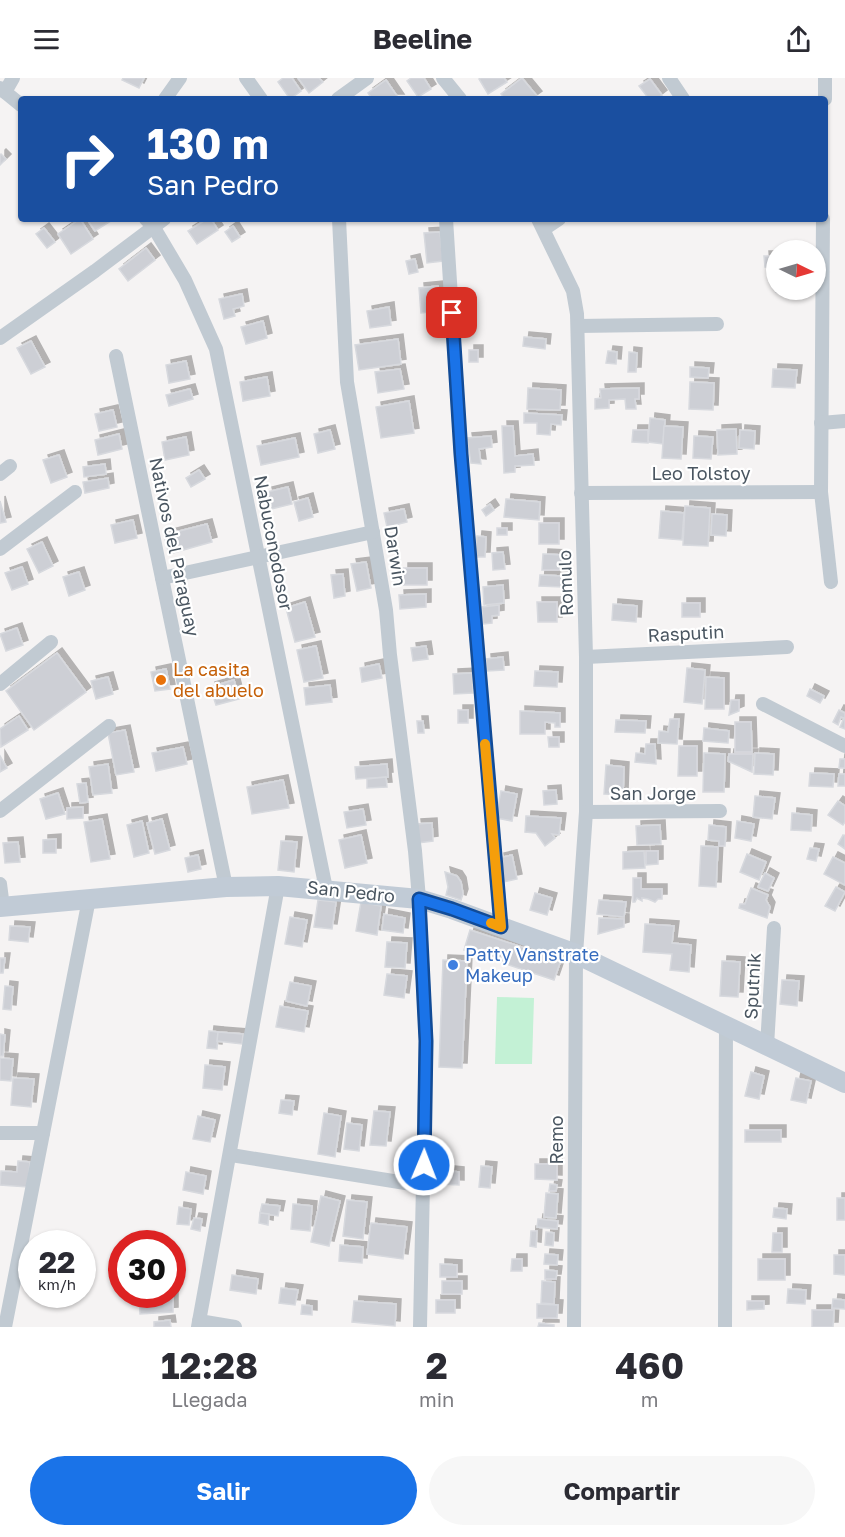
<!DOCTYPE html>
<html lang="es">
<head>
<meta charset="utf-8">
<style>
  body { margin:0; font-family:"Golos Text",sans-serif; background:#f7f7f7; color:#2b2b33; height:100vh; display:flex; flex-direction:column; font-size:22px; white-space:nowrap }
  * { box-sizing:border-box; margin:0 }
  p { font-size:20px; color:#7c7c81 }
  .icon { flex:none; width:33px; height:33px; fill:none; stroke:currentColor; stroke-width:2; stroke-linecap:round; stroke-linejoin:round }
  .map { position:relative; height:1249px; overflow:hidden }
  .details { display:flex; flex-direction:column; background:#fff; flex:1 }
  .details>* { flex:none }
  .guide { position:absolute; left:18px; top:18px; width:810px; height:126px; border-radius:6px; box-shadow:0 2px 4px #0004; background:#1a4fa0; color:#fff; overflow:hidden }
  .needle { width:39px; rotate:95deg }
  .fabs { position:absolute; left:766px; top:162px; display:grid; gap:12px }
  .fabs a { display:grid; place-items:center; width:60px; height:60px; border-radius:50%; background:#fff; box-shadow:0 2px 4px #0004; font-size:30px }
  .speed { position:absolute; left:18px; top:1152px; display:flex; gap:12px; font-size:30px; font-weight:700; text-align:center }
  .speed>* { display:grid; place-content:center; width:78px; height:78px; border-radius:50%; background:#fff; box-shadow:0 2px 4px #0004; line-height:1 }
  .speed small { font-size:15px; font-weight:400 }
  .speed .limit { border:9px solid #d22; background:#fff; color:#111 }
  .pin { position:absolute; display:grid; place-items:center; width:51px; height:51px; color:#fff; margin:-26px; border-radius:12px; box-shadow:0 3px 9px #0006 }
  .me { position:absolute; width:66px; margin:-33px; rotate:1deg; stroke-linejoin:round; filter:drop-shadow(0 0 4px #0008) }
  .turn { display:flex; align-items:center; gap:21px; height:126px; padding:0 30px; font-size:27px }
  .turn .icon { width:78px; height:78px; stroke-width:2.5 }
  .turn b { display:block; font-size:42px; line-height:51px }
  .eta { display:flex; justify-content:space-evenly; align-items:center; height:102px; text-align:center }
  .eta b { font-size:36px; font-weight:700; line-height:42px }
  .cta { display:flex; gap:12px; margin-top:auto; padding:12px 30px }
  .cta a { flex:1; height:69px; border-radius:36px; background:#1a73e8; color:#fff; font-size:24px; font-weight:700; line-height:69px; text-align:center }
  .cta a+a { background:#f7f7f7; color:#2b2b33 }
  header { display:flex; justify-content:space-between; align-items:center; height:78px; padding:0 30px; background:#fff; font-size:27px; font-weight:700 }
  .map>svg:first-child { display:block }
</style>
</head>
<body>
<header><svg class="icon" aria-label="menu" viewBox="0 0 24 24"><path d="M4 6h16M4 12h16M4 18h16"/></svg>Beeline<svg class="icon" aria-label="share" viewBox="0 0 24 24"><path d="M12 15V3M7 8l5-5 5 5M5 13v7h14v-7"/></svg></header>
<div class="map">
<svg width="845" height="1249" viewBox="0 0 845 1249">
  <defs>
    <filter id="shadow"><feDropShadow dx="5" dy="-5" stdDeviation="0" flood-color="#0004"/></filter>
  </defs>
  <rect width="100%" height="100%" fill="#f5f3f3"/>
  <path fill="#c3f1d5" d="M497 919 534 920 532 986H495Z"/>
  <g fill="#cdcfd5" stroke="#d7d9de" stroke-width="1.5" filter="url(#shadow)">
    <path d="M123 0H144L139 10 122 2Z"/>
    <path d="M283 0H292L301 13 290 21 278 4Z"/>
    <path d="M298 0H319L323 4 309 15Z"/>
    <path d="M411 0H424L431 11 418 19 407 3Z"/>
    <path d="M481 0H504L507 4 488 16 479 1Z"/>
    <path d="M522 0 537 18 533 21H505L501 16Z"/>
    <path d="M650 1 662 17 657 21H649L639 8Z"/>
    <path d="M386 2 399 21H372L368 15Z"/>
    <path d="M1 76 6 81 0 87V77Z"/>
    <path d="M80 141 93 161 71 176 58 156Z"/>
    <path d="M87 141H114L95 153Z"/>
    <path d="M207 141H211L218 152 197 166 188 153Z"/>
    <path d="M233 148 240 159 232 164 225 154Z"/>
    <path d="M44 150 55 164 47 170 36 156Z"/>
    <path d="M440 154 443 183 427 185 424 155Z"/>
    <path d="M146 170 155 182 128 203 119 191Z"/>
    <path d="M764 178H777V189H765Z"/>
    <path d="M415 181 418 194 409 196 406 183Z"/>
    <path d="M776 195 777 212H808V215L776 214Z"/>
    <path d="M438 208 440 233 421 235 419 210Z"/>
    <path d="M242 216 244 228 233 231 235 238 224 241 219 221Z"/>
    <path d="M389 229 391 247 370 250 367 233Z"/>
    <path d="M263 243 267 260 246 266 241 249Z"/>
    <path d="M524 259 546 261 545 271 523 268Z"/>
    <path d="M398 261 401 286 359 292 355 267Z"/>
    <path d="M31 263 45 289 31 296 17 270Z"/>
    <rect x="469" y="272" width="9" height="12"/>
    <path d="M608 273 617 274 616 286 606 285Z"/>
    <path d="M629 274 637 275 636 294H628Z"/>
    <path d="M186 283 190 301 169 305 166 287Z"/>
    <path d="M690 289 709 290 708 300 690 299Z"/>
    <path d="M400 291 404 311 378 315 375 294Z"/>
    <path d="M773 291 797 292 795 310 772 309Z"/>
    <path d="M267 299 270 318 243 323 240 304Z"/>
    <path d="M690 304 714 305 713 332 689 331Z"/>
    <path d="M528 310 561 312 560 332 527 331Z"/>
    <path d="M639 310V321H635L636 331H626L625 321 609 322V330L595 331V321L601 320 600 311Z"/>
    <path d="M190 311 193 321 169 328 166 317Z"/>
    <path d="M409 323 414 355 381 360 376 329Z"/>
    <path d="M113 332 117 349 99 353 95 336Z"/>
    <path d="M524 335 562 337 561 347 551 346 550 357 537 356V345H524Z"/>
    <path d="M650 340 665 342 663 366 648 364Z"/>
    <path d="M502 348H513L515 378 533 376 534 387 515 388V394L504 395Z"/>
    <path d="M664 348 683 349 681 381 662 380Z"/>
    <path d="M736 351 737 376 718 377 717 352Z"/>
    <path d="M330 352 335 371 318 375 314 356Z"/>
    <path d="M633 352H648V365L632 364Z"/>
    <path d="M740 352 755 353 754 371 739 370Z"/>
    <path d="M119 356 122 371 98 377 95 362Z"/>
    <path d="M491 358 492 369 479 371 481 386 471 385 467 360Z"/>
    <path d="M694 358 713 359 711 381 693 380Z"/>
    <path d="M186 359 189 377 165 382 162 364Z"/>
    <path d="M295 360 299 379 261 387 257 368Z"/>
    <path d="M59 377 67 399 51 405 43 382Z"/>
    <path d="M105 386 106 396 84 399 83 389Z"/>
    <path d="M199 392 205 401 191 409 186 400Z"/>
    <path d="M108 400 109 410 85 415 83 404Z"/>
    <path d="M288 409 292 426 271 431 267 414Z"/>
    <path d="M308 420 313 439 299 443 294 424Z"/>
    <path d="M506 421 540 424 539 442 504 439Z"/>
    <path d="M0 423 6 444 0 445Z"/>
    <path d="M490 426 494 432 486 438 482 432Z"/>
    <path d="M685 428 710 430 708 468 683 467Z"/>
    <path d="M404 431 407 444 387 449 384 435Z"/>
    <path d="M661 433 684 435 682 462 659 460Z"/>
    <path d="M712 436 727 437 726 458 711 457Z"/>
    <path d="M133 442 137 460 115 465 111 447Z"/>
    <rect x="539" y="445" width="20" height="21"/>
    <path d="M207 446 212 464 169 476 164 457Z"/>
    <rect x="497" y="450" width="10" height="7"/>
    <path d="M477 458 486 459 485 479H475Z"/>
    <path d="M42 464 53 488 39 495 27 471Z"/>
    <path d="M503 474 505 491 493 492 492 475Z"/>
    <path d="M543 476 563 477 562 492H542Z"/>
    <path d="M366 484 371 510 357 513 351 486Z"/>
    <path d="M22 489 28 506 12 512 5 495Z"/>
    <rect x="403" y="490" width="24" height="17"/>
    <path d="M79 494 85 512 69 518 63 499Z"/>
    <path d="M343 496 345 518 334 520 331 497Z"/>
    <path d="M540 497 562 498V509L539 508Z"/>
    <path d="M503 507 504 525 484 527 483 509Z"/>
    <path d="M426 516V529L400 531 399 517Z"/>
    <path d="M305 524 315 559 295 564 286 530Z"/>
    <path d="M537 524H557V544H538Z"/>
    <rect x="682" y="525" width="18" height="14"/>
    <path d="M613 526 637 528 636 544 612 542Z"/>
    <path d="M499 527V537L492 538V545L483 546 482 529Z"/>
    <path d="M17 550 23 567 6 573 0 556Z"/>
    <path d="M316 568 323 600 304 604 297 572Z"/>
    <path d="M426 568 428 581 413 583 411 570Z"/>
    <path d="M57 575 86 614 34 652 6 613Z"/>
    <path d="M503 579 504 592 487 593 486 581Z"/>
    <path d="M379 586 382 600 362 604 360 590Z"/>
    <path d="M687 590 705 592 702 626 684 624Z"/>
    <path d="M166 591 170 611 155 613 151 594Z"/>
    <path d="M535 593 558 594 557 609 534 608Z"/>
    <path d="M472 595 473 615 454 616 453 596Z"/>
    <path d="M108 599 113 616 96 621 91 603Z"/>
    <path d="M706 599 724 600V631H705Z"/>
    <path d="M234 602 239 621 216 627 210 609Z"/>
    <path d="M330 607 332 624 306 627 304 610Z"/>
    <path d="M810 611 824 618 820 625 807 618Z"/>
    <path d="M731 622H739V633L729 637Z"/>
    <rect x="458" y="632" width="10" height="13"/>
    <path d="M839 632 845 635V651L840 649 844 640 841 639 838 647 833 644Z"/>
    <path d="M520 633 560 635V649H555V645L545 644V656H520Z"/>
    <path d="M19 638 28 652 1 669 0 651Z"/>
    <path d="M670 641H679L677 666 658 665 659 653 668 654Z"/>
    <path d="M616 642 646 643 645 655 615 654Z"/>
    <path d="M417 643H423L424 655H418Z"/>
    <path d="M735 644H751L752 674H735Z"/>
    <path d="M704 650 729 653 728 665 703 663Z"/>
    <path d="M125 652 134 694 116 697 108 655Z"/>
    <path d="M548 659H559V669H549Z"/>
    <path d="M646 666H655L656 686 635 684 636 675 645 676Z"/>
    <path d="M679 668H697V698H678Z"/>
    <path d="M183 669 187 686 156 693 152 675Z"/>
    <path d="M704 675 725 676 724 714H703Z"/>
    <path d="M755 675 774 676 773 697 754 696Z"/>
    <path d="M729 676H753L752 694 728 683Z"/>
    <path d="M0 678 7 690 0 694Z"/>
    <path d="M840 681H845V690H839Z"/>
    <path d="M108 686 112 715 93 717 89 689Z"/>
    <path d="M387 686 388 699 356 701 355 689Z"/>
    <path d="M606 687 624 689 623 717 604 716Z"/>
    <path d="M810 695 834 696 833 709 809 708Z"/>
    <path d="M839 696H845V708H838Z"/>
    <path d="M386 699 387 709 367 710V701Z"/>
    <path d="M283 702 289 730 252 736 247 709Z"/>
    <path d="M86 705 88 724 80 725 77 706Z"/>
    <path d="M556 712 557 726 544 727 543 713Z"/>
    <path d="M501 713 517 716 512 743 496 740Z"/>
    <path d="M58 715 65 736 46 741 40 721Z"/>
    <path d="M755 718 775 720 772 741 753 739Z"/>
    <path d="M838 723 845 728V744L843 747 828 737Z"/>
    <path d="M83 729V740L67 741V730Z"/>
    <path d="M363 731 366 747 347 750 344 734Z"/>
    <path d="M792 735 812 737 811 753 791 752Z"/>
    <path d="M526 738 561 740 559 757 552 756 555 760 545 768 536 755 525 754Z"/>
    <path d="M102 741 110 781 91 784 84 744Z"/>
    <path d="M162 741 170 772 155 776 147 745Z"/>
    <path d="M142 743 149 775 134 779 127 747Z"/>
    <path d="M737 743 754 746 751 763 735 760Z"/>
    <path d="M432 745 433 763 418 765 416 746Z"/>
    <path d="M660 747 661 766 637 767 636 748Z"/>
    <path d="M709 747 726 749 725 768H719V763L708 762Z"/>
    <path d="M361 757 367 785 345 790 339 762Z"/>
    <path d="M843 757 845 758V771L838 766Z"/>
    <path d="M56 761V775H43V762Z"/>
    <path d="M281 763 297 764 294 794 278 792Z"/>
    <path d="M18 764 20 784 5 785 3 765Z"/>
    <path d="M701 768 718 769 716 809 699 808Z"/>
    <path d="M810 770 819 771 816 783 807 781Z"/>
    <path d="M644 773 645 790 623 791V774Z"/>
    <path d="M646 773H658V786L646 787Z"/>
    <path d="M747 776 766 784 759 802 740 794Z"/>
    <path d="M198 777 201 791 188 794 185 780Z"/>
    <path d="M512 777 517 801 503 804 499 780Z"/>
    <path d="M833 779 845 785V807L824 796Z"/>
    <path d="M445 794 457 798 461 804 463 816 461 822 446 817 448 809Z"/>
    <path d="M765 795 774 800 768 813 758 809Z"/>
    <path d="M633 800H641V811H662V821H658L655 824 648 821 642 820V823L637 820 635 824H633Z"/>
    <path d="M836 809 845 814 835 833 825 828Z"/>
    <path d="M751 810 768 817 766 822 770 829 767 840 739 830 740 826H745Z"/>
    <path d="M535 815 552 820 547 837 530 832Z"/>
    <path d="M318 822 336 824 332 851 314 849Z"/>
    <path d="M599 822 626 824 624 839 597 836Z"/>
    <path d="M361 824 381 828 377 857 356 853Z"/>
    <path d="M384 836 405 840 403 855 382 852Z"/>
    <path d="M290 839 307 842 302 869 285 866Z"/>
    <path d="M599 840 624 841V849L598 856Z"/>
    <path d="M645 846 674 848 672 865 691 867 689 894 670 892 672 876 643 874Z"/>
    <path d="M10 848 30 849 28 864 9 862Z"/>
    <path d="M470 852 561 882 554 902 464 872Z"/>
    <path d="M387 864 407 865 405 890 385 889Z"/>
    <path d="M0 880H5L3 895H0Z"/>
    <path d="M443 882 467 883 462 990 439 989Z"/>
    <path d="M722 883 740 884 738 919 720 918Z"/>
    <path d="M387 896 407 898 404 920 384 917Z"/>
    <path d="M782 902 799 903 797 928 780 926Z"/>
    <path d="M290 904 311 908 307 928 286 923Z"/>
    <path d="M5 908 13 909 11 932 3 931Z"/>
    <path d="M280 928 308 933 304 954 276 949Z"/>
    <path d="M209 953 218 954 217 971 207 970Z"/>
    <path d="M218 954 243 956 242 966 217 963Z"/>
    <path d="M0 956 5 957 3 978H0Z"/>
    <path d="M0 980 13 981 11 1003 0 1002Z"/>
    <path d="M205 987 225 989 222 1012 203 1010Z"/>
    <path d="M751 994 764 998 759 1021 745 1018Z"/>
    <path d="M13 1000 34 1001 31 1029 11 1027Z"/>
    <path d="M796 1000 811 1003 806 1025 791 1022Z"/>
    <path d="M281 1022 294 1023 292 1037 279 1035Z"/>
    <path d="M374 1033 390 1034 386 1068 370 1067Z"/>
    <path d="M324 1035 341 1038 335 1079 318 1076Z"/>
    <path d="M198 1038 215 1042 210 1064 193 1061Z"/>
    <path d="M347 1045 362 1047 359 1073 344 1071Z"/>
    <rect x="745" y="1052" width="36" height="12"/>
    <path d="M18 1083 30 1084 28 1109 0 1107 1 1093 17 1094Z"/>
    <path d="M535 1086H557V1102L535 1101Z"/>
    <path d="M481 1088 492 1089 490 1110 479 1109Z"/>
    <path d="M439 1092 459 1094V1107L439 1106Z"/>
    <path d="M186 1094 206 1098 203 1116 183 1112Z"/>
    <path d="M550 1106 557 1107 556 1113H549Z"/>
    <path d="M546 1115 558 1116 556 1140 544 1139Z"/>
    <path d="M321 1118 340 1123 329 1168 311 1164Z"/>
    <rect x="837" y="1120" width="8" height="22"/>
    <path d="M347 1122 367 1124 363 1161 343 1158Z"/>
    <path d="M262 1126 280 1128 278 1138 260 1135Z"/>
    <path d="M293 1126 312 1128 310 1153 291 1151Z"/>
    <path d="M179 1129 191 1131 189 1147 177 1146Z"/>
    <path d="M774 1130 787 1131 786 1141 773 1139Z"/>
    <path d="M260 1135 269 1136 268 1147 259 1145Z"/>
    <path d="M194 1140 202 1141 200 1153 191 1151Z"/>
    <path d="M538 1141 558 1143 557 1151 537 1149Z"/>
    <path d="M371 1145 407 1149 403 1181 367 1176Z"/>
    <path d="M531 1153H537L536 1169 530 1168Z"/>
    <path d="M546 1154 554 1155 553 1168 545 1167Z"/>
    <path d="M773 1155H782V1174H772Z"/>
    <path d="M340 1167 363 1169 362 1185 339 1183Z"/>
    <path d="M545 1176 558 1177 557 1187 544 1186Z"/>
    <path d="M834 1177H845V1197L834 1196Z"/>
    <path d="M512 1181H522V1193H511Z"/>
    <rect x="758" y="1181" width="27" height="21"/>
    <path d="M440 1186 457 1187V1199H440Z"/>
    <path d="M545 1192 557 1193 556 1201H545Z"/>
    <path d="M232 1197 258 1201 256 1216 230 1212Z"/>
    <rect x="442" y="1203" width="20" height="13"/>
    <path d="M542 1203 555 1204 554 1226 541 1225Z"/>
    <path d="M281 1210 298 1212 295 1227 279 1225Z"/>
    <path d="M788 1211 806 1212 805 1226 787 1225Z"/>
    <path d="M173 1218V1234L140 1236 139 1220Z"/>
    <path d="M833 1221 845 1222V1231L832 1230Z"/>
    <rect x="436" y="1222" width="19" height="13"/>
    <path d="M354 1223 396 1226 395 1248 352 1244Z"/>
    <path d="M747 1223H764V1231L747 1232Z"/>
    <path d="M537 1226 558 1227 557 1240H537Z"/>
    <path d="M302 1227 312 1228V1237L301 1236Z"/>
    <path d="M812 1232H834L833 1249H812Z"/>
    <path d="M170 1242 171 1249H154V1244Z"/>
    <path d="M539 1245 554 1247V1249H538Z"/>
  </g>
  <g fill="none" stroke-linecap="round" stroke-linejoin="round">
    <g stroke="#c1cad2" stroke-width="14">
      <path d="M246 0 261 21"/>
      <path d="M443 0 460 21"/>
      <path d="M669 0 683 21"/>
      <path d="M0 10 21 27"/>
      <path d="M5 14 13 0"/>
      <path d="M165 21 180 0"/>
      <path d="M338 21 367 0"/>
      <path d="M825 21V0"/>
      <path d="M146 141 153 148 185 202 216 271 326 811"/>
      <path d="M339 141 347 304 386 532 390 577 415 773 419 821 426 963 420 1249"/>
      <path d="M446 141 461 376 501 849"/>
      <path d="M538 141 573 213 577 236 586 579V734L576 876 574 1249"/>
      <path d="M823 141 821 414 831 504"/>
      <path d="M544 151 559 141"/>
      <path d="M578 248 717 246"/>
      <path d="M0 260 95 193 164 141"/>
      <path d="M116 278 226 809"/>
      <path d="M821 345 845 343"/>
      <path d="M0 396 10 388"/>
      <path d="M581 415 821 414"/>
      <path d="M0 471 75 414"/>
      <path d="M162 500 373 454"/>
      <path d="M586 579 787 569"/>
      <path d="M0 606 51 564"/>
      <path d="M763 626 845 668"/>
      <path d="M0 733 109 648"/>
      <path d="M586 734 720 733"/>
      <path d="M0 806 3 829"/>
      <path d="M767 968 774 850"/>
      <path d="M0 1055H43"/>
      <path d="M231 1077 424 1108"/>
      <path d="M199 1243 235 1249"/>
      <path d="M5 1249 89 821"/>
      <path d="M198 1249 278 808"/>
      <path d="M725 1249 726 948"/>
    </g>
    <path stroke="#c1cbd6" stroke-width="20" d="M0 829 226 809 278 808 419 821 452 831 576 876 845 1005"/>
  </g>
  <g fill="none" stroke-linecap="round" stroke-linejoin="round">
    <defs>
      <path id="route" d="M424 1087 426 963 419 821 452 831 501 849 461 376 452 235"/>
    </defs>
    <use href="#route" stroke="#114b97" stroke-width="15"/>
    <use href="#route" stroke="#1a73e8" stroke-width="10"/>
    <path stroke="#f59e0b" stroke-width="10" d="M485 666 501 849 491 845"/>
  </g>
  <circle fill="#e8710a" stroke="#fff" stroke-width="2" cx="161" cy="602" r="6"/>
  <circle fill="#3f7fe0" stroke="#fff" stroke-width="2" cx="453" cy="887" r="6"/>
  <g text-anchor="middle" stroke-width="4.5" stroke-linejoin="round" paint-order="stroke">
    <g font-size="18" fill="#4a5661" stroke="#fff">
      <text x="701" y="402">Leo Tolstoy</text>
      <text transform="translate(273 465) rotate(79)" y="6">Nabuconodosor</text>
      <text transform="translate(174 469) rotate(78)" y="6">Nativos del Paraguay</text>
      <text transform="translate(395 478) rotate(81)" y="6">Darwin</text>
      <text transform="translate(566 505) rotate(-92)" y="6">Romulo</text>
      <text transform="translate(686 556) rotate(-3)" y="6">Rasputin</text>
      <text x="653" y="722">San Jorge</text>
      <text transform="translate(351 814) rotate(6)" y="6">San Pedro</text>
      <text transform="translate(753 908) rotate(-87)" y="6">Sputnik</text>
      <text transform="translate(557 1062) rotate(-90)" y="6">Remo</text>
    </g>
    <g font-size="18" fill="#c56008" stroke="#fff" text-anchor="start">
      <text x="173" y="598">La casita<tspan x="173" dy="21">del abuelo</tspan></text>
    </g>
    <g font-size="18" fill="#366cbe" stroke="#fff" text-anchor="start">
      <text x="465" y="883">Patty Vanstrate<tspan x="465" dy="21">Makeup</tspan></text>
    </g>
  </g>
</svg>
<div class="fabs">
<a><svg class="needle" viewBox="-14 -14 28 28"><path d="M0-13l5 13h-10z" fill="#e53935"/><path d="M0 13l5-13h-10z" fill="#7c7c81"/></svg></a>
</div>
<div class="speed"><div>22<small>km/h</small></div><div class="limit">30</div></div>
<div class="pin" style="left:452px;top:235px;background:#d93025"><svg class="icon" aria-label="arrive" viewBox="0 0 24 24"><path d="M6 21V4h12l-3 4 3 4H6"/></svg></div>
<svg class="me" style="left:424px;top:1087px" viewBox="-20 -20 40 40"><circle r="17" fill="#1a73e8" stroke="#fff" stroke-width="3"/><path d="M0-11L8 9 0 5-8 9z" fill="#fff"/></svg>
<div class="guide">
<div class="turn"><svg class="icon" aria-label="right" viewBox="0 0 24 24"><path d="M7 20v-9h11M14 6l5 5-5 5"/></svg><div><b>130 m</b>San Pedro</div></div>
</div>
</div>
<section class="details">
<div class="eta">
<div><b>12:28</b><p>Llegada</p></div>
<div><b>2</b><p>min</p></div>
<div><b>460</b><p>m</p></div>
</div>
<div class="cta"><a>Salir</a><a>Compartir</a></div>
</section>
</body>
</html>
